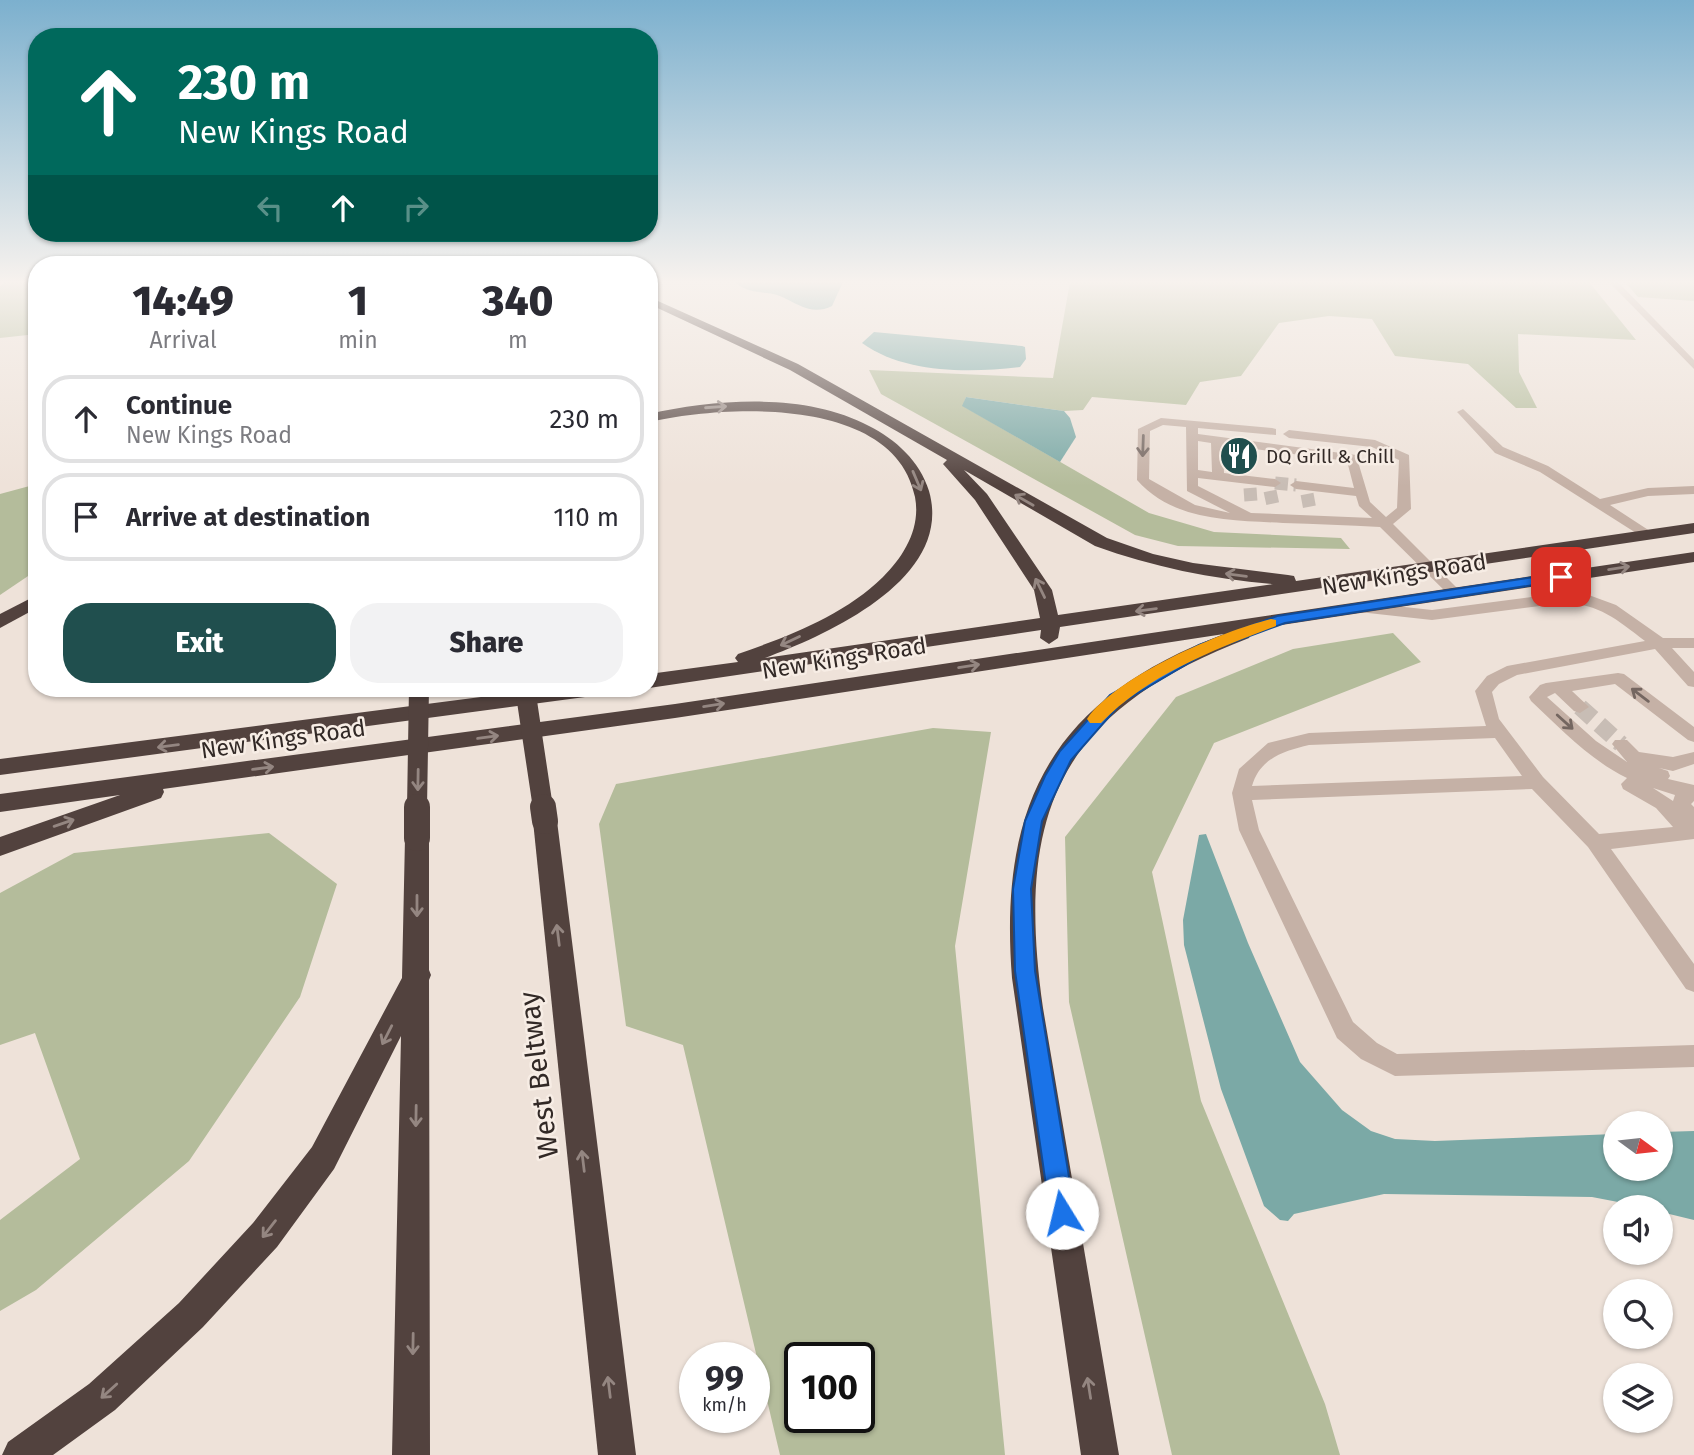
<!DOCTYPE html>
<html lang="en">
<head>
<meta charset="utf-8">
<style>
  body { margin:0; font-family:"Fira Sans",sans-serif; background:#f2f2f3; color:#2b2b33; height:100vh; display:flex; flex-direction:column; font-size:26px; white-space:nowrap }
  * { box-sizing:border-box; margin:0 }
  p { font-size:23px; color:#7c7c81 }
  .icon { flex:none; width:38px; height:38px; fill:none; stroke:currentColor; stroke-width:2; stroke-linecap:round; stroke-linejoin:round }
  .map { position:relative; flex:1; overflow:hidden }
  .drawer { position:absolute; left:28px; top:256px; width:630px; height:441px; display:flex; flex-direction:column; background:#fff; border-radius:28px; box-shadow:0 2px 5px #0004 }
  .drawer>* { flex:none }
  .top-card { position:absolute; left:28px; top:28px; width:630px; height:214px; border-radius:28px; box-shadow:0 2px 5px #0004; background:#00695c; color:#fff; overflow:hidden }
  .needle { width:46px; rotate:105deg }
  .buttons { position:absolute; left:1603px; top:1111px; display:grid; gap:14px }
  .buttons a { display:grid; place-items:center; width:70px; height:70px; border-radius:50%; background:#fff; box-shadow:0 2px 5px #0004; font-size:35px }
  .speed { position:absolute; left:679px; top:1342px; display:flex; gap:14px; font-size:35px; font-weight:700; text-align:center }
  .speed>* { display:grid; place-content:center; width:91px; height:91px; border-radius:50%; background:#fff; box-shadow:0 2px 5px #0004; line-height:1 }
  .speed small { font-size:18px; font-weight:400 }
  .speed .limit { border:4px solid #111; border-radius:10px; background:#fff; color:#111 }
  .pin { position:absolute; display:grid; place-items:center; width:60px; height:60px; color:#fff; margin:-30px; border-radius:14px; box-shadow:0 4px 10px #0006 }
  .me { position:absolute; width:77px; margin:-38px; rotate:351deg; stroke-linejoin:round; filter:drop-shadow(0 0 5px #0008) }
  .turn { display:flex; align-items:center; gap:24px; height:147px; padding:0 35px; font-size:32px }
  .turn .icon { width:91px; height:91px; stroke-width:2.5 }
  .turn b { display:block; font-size:49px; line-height:60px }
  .lanes { display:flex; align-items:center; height:66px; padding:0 35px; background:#0003; justify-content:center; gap:35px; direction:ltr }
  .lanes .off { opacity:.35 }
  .eta { display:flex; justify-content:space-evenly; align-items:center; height:119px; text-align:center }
  .eta b { font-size:42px; font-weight:800; line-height:49px }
  .cta { display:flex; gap:14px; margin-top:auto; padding:14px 35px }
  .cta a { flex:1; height:80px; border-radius:28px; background:#204f4e; color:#fff; font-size:28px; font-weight:800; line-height:80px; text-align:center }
  .cta a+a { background:#f2f2f3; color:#2b2b33 }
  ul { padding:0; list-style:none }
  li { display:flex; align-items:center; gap:21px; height:88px; margin:0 14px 10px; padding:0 21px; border:4px solid #e1e1e2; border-radius:28px }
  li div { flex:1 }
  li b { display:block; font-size:26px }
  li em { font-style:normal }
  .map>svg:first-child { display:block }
</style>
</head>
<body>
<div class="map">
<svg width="1694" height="1455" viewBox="0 0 1694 1455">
  <rect width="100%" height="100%" fill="#eee2d9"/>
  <g fill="#b4bc9b" fill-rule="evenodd">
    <path d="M5 282H37V334L0 338V286Z"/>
    <path d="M1070 282H1589L1636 340 1518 334 1519 372 1537 408H1516L1468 364 1395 356 1372 319 1329 316 1279 323 1241 376 1200 382 1186 405 1092 397 1083 410 1064 411 966 397 963 406 1149 513 1214 532 1341 538 1350 549 1178 546 1135 535 881 394 869 370 1053 378Z"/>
    <path d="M1625 282H1694V301L1638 297Z"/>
    <path d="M37 484V570L0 595V494Z"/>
    <path d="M1393 633 1421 662 1214 743 1152 872 1201 1101 1325 1404 1340 1455H1172L1069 1002 1065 837 1176 697 1293 649Z"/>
    <path d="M933 728 991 732 955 946 1005 1455H780L683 1045 626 1026 599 824 616 784ZM800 1358H859V1418H800Z"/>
    <path d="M269 833 337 884 300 997 189 1161 36 1290 0 1311V1220L80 1159 35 1033 0 1045V893L74 853Z"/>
  </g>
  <g fill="#7ba9a6">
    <path d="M734 282H843L832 306C812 316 798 304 780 296 765 290 752 296 734 282Z"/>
    <path d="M874 332 1022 346 1025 347 1026 359 1020 367C970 373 905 374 862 343Z"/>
    <path d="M966 397 1064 411 1070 418 1076 437 1060 462 962 406Z"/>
    <path d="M1206 834 1248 943 1300 1062 1342 1110 1371 1131 1395 1139 1435 1141 1615 1134V1169H1661V1132L1694 1131V1220L1661 1212V1208L1644 1207 1592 1197 1384 1194 1294 1214 1288 1221 1280 1220 1264 1206 1221 1089 1184 945 1183 920 1199 835Z"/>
  </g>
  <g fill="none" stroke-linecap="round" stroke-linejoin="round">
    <g stroke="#c8bdb5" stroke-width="13" stroke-dasharray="13 6" stroke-linecap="butt">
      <path d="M1275 483 1296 485"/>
      <path d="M1250 488 1251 502"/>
      <path d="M1270 491 1273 505"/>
      <path d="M1307 494 1310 510"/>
    </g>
    <path stroke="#c8bdb5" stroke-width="17" stroke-dasharray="17 9" stroke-linecap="butt" d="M1580 707 1621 744"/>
    <g fill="#c5b1a6" fill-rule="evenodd">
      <path d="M1609 282H1618L1694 360V369Z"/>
      <path d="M1463 409 1503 447 1548 466 1600 499 1648 488 1694 486V494L1648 496 1610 505 1656 535 1654 538H1644L1540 472 1495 453 1459 414 1457 412Z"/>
      <path d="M1161 418 1272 428 1276 429V435L1198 428V434L1356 455 1370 502 1386 517 1397 508 1399 460 1372 447 1289 438 1283 434 1289 430 1375 440 1409 455 1411 509 1393 524 1462 593 1455 597 1450 596 1380 527C1348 525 1315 524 1283 523 1232 520 1174 522 1137 480L1138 429ZM1163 425 1186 427 1187 491 1230 513 1195 505 1149 479 1150 431ZM1198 441 1211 443 1212 472 1198 470ZM1223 445 1347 461 1354 488 1296 481 1290 485 1296 489 1356 496 1359 506 1372 518 1251 513 1198 486V478L1275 487 1281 483 1275 479 1224 473Z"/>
      <path d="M1563 593 1586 594 1616 605 1663 638H1694V648H1672L1694 672V687L1688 686 1655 649 1517 675 1499 684 1492 692 1499 719 1543 777 1599 834 1673 827 1656 808 1623 789 1621 784 1627 778C1590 760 1561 729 1531 701L1529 697 1540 685 1546 683 1618 673 1624 674 1694 727V742L1688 740 1615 684 1572 691 1589 707 1580 713 1574 711 1555 693 1547 697 1596 741 1627 762 1612 744 1615 740H1627L1639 752 1673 757 1694 752V764L1673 771 1659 768 1668 771 1670 776 1668 779 1694 785V801L1691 804 1694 807V839L1611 849 1694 964V992L1686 989 1588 847 1532 789 1252 800 1259 830 1353 1022 1377 1043 1397 1054 1694 1045V1067L1395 1076 1361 1059 1337 1038 1239 830 1232 793 1239 769 1268 743 1309 733 1486 726 1475 691 1487 676 1507 666 1645 641C1616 619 1600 604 1563 603L1432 620 1359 612 1351 607 1359 602 1432 610ZM1495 738 1522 776 1252 786C1260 758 1284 751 1309 745ZM1653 788 1675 795 1673 801Z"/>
    </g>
    <g fill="#52423e" fill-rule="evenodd">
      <path d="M649 297 798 364 1107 538 1153 554 1193 563 1288 575 1294 576 1296 581 1694 523V533L1060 627 1058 638 1049 644 1040 638 1041 630 649 688V674L738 662 735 658 738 654C789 636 843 616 883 577 904 556 921 528 915 497 895 395 724 405 649 422V414C716 399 806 392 869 426 895 439 920 461 929 491 954 578 829 634 765 658L1040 618 1034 590 975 500 943 464 947 460 790 370 649 304ZM964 470 1095 546C1153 567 1212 579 1273 584L1058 615 1052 590 987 494Z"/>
      <path d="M1694 552V562L1249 630 1251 634 1249 638C1059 711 1015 811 1043 1008L1119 1455H1081L1012 978C998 800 1055 698 1224 634L675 718 163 789 164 792 161 798 0 856V837L120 795 0 812V794L675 704Z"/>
      <path d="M37 595V608L0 628V614Z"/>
      <path d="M550 688H610L607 693 600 695 0 775V759Z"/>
      <path d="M545 812 553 815 557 821 636 1455H598L533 821 537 815Z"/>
      <path d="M417 829 425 832 429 838V970L431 975 429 980 430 1455H392L401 1036 334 1169 277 1247 203 1327 115 1410 53 1455H2L8 1442 89 1384 179 1303 253 1223 312 1147 402 978 405 838 409 832Z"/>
    </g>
    <g stroke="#52423e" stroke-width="20">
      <path d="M525 688 543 808"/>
      <path d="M417 808 419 688"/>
    </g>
    <g stroke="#52423e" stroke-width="26">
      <path d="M543 807 545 821"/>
      <path d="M417 838V807"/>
    </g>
  </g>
  <defs><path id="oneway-shaft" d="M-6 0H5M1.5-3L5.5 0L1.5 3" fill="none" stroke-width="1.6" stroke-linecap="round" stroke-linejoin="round" transform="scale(1.75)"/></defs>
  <g stroke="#948681">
    <use href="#oneway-shaft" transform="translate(716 407) rotate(-4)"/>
    <use href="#oneway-shaft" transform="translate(917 481) rotate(67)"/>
    <use href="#oneway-shaft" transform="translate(1024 500) rotate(-150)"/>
    <use href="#oneway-shaft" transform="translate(1619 568) rotate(-9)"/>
    <use href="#oneway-shaft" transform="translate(1236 575) rotate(-173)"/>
    <use href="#oneway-shaft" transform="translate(1040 588) rotate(-116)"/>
    <use href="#oneway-shaft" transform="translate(1146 610) rotate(172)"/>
    <use href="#oneway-shaft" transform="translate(790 641) rotate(155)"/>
    <use href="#oneway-shaft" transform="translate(969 666) rotate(-9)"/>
    <use href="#oneway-shaft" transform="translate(714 705) rotate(-9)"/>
    <use href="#oneway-shaft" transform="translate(488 737) rotate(-8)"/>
    <use href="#oneway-shaft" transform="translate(168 746) rotate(173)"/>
    <use href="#oneway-shaft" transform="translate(263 768) rotate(-8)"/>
    <use href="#oneway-shaft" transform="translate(418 780) rotate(91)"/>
    <use href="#oneway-shaft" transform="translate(64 823) rotate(-19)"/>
    <use href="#oneway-shaft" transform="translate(417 906) rotate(90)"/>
    <use href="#oneway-shaft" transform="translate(558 935) rotate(-97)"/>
    <use href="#oneway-shaft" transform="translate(387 1035) rotate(117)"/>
    <use href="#oneway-shaft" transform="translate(416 1116) rotate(91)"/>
    <use href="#oneway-shaft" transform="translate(583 1161) rotate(-97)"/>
    <use href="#oneway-shaft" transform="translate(269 1229) rotate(128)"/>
    <use href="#oneway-shaft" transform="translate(413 1344) rotate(91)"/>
    <use href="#oneway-shaft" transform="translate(609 1387) rotate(-97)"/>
    <use href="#oneway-shaft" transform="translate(1089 1388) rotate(-99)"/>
    <use href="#oneway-shaft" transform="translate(109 1391) rotate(138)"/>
  </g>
  <g stroke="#746660">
    <use href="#oneway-shaft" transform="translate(1143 446) rotate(92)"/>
    <use href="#oneway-shaft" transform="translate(1640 695) rotate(-143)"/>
    <use href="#oneway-shaft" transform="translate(1565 722) rotate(42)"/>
  </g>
  <linearGradient id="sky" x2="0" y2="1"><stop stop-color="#7cb0ce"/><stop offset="0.58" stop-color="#f7f2ee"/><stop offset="1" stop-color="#f7f2ee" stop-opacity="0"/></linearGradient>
  <rect width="1694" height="486" fill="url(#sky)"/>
  <path fill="#1a73e8" stroke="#114b97" stroke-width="2" d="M1561 573 1566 574V580L1285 623 1209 651 1121 703 1071 760 1042 821 1031 889 1035 971 1075 1213 1071 1221 1062 1225 1054 1221 1050 1213 1015 971 1013 889 1025 821 1045 776 1060 751 1110 695 1199 645 1277 616Z"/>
  <path fill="#f59e0b" d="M1271 619 1276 620V626C1213 650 1148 675 1101 723H1090L1087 719C1115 677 1222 631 1271 619Z"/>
  <defs>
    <symbol id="restaurant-disc" viewBox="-11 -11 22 22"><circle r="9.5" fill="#204f4e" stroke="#f7ede5"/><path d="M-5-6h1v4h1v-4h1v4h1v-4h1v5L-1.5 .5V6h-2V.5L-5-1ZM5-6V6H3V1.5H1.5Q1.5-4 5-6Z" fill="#fff"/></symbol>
  </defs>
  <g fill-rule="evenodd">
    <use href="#restaurant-disc" x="1217" y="434" width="44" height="44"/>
  </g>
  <g text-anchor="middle" stroke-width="5" stroke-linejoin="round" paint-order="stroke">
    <g font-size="19" fill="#322926" stroke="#f7ede5" text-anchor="start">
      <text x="1266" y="463">DQ Grill &amp; Chill</text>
    </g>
    <g font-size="23" fill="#322926" stroke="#f7ede5">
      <text transform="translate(1404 574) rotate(-9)" y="8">New Kings Road</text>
      <text transform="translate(844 658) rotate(-9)" y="8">New Kings Road</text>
      <text transform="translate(283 739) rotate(-8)" y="8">New Kings Road</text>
    </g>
    <g font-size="28" fill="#322926" stroke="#f7ede5">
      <text transform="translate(538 1075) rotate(-97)" y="10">West Beltway</text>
    </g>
  </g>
</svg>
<div class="buttons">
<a><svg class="needle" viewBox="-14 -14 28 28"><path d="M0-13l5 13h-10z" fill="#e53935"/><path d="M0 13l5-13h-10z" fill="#7c7c81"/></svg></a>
<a><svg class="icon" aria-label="sound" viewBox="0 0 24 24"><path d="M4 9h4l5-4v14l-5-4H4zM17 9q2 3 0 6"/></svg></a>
<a><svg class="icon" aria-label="search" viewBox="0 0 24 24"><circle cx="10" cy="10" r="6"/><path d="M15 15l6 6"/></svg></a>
<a><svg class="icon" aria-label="layers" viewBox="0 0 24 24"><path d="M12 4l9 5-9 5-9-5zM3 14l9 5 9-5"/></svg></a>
</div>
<div class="speed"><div>99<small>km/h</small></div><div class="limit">100</div></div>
<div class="pin" style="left:1561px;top:577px;background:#d93025"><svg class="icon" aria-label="arrive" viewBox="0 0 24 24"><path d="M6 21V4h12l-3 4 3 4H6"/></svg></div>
<svg class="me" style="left:1062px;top:1213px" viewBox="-20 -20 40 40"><circle r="19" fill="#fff"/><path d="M0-13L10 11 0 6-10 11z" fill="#1a73e8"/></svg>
<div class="top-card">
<div class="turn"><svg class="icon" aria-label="ahead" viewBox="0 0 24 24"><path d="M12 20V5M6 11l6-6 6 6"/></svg><div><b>230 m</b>New Kings Road</div></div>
<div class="lanes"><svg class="icon off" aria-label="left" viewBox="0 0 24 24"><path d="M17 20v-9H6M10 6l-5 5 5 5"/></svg><svg class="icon" aria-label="ahead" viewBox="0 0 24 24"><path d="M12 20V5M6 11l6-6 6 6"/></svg><svg class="icon off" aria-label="right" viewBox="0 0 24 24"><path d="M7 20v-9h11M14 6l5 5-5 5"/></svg></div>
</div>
<section class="drawer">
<div class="eta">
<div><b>14:49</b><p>Arrival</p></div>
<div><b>1</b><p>min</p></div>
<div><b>340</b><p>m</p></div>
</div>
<ul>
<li><svg class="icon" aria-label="ahead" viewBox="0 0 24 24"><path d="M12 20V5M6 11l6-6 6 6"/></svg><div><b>Continue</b><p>New Kings Road</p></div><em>230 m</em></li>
<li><svg class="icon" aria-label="arrive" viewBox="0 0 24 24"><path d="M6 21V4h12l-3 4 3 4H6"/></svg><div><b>Arrive at destination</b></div><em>110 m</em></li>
</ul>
<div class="cta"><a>Exit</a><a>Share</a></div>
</section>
</div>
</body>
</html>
